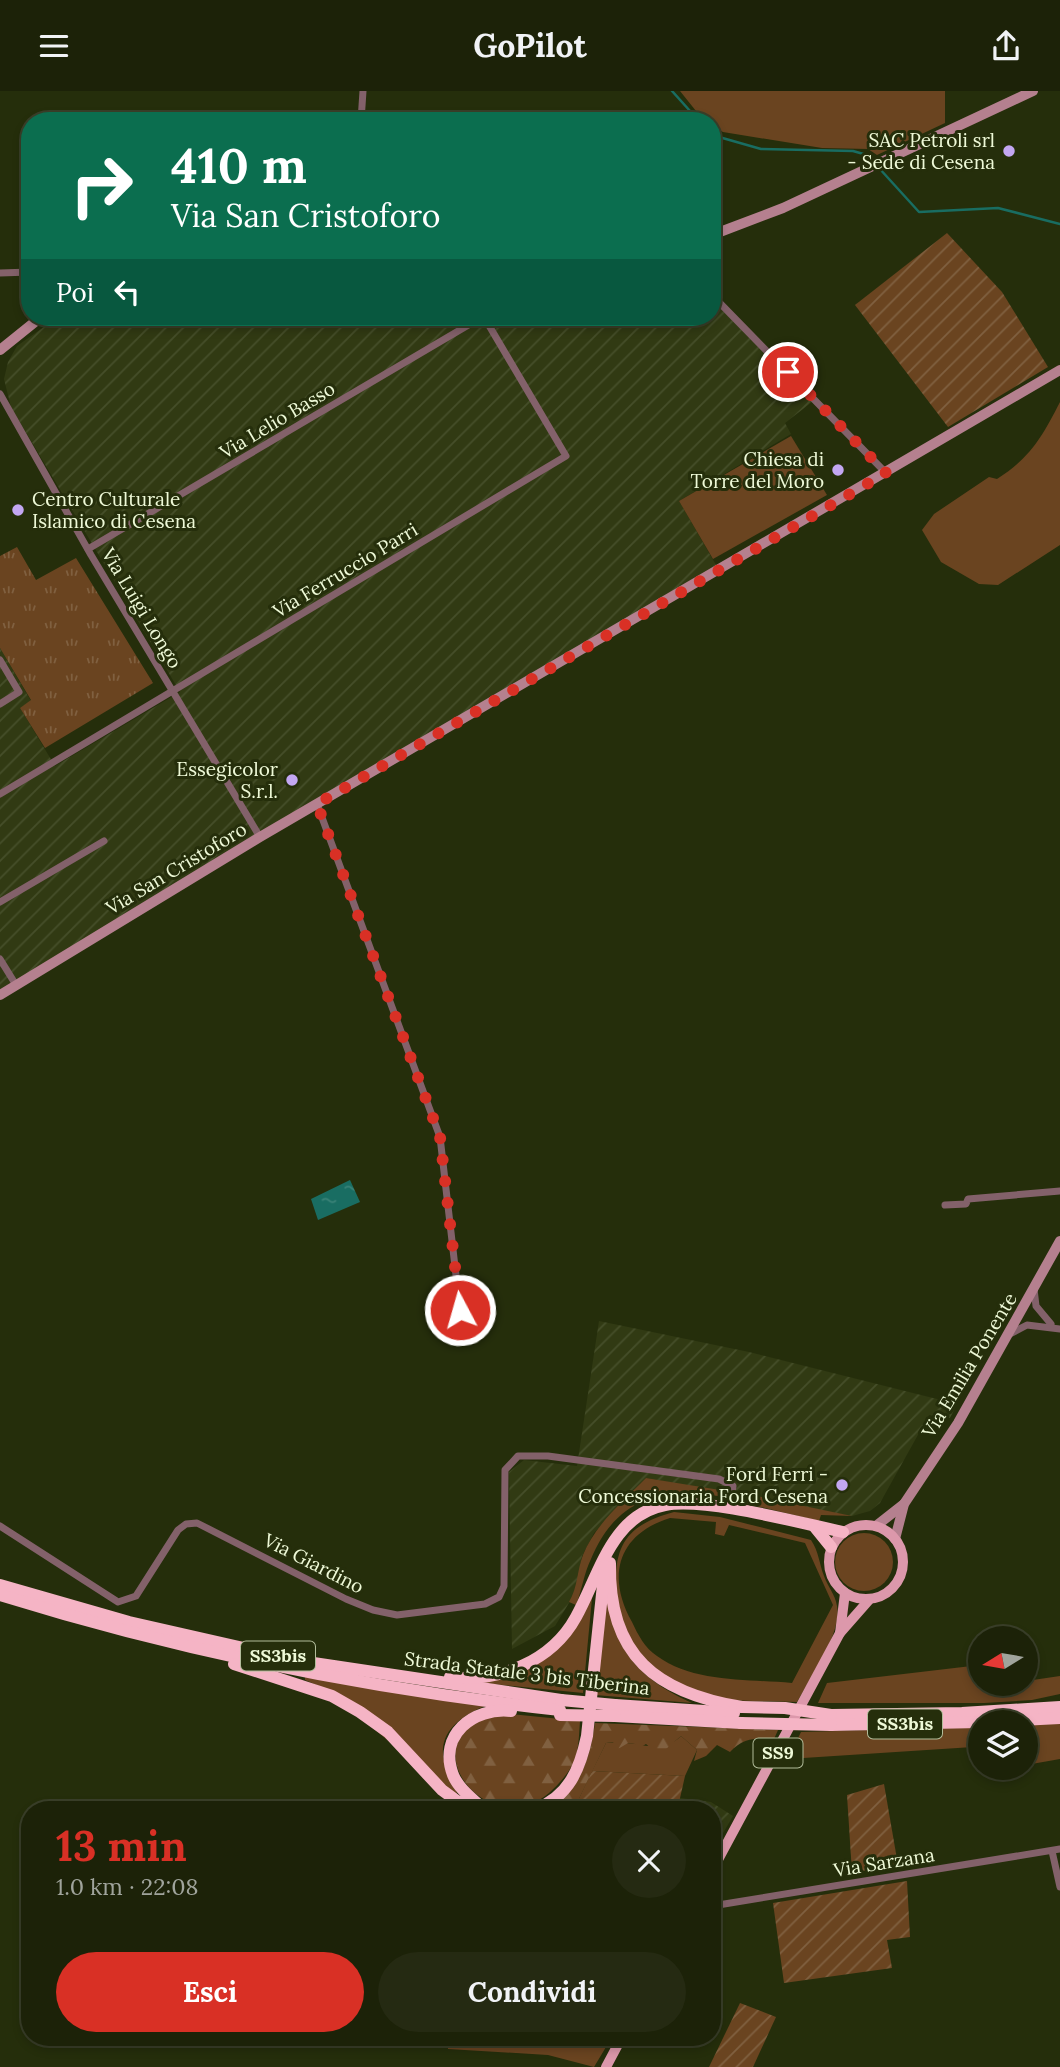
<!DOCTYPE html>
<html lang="it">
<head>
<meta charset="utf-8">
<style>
  body { margin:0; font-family:Lora,serif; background:#252a12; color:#f1f3f6; height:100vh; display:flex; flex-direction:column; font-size:26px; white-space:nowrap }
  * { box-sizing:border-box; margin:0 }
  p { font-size:23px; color:#a0a49c }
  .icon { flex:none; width:38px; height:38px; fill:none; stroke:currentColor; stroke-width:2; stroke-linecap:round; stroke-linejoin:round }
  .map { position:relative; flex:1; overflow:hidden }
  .panel { position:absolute; left:21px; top:1710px; width:700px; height:245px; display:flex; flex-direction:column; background:#1c2208; border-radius:28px; box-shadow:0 4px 10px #0003,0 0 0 2px #3a3f29 }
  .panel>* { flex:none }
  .guide { position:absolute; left:21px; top:21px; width:700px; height:214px; border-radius:28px; box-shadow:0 4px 10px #0003,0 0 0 2px #3a3f29; background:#0b6e4f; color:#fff; overflow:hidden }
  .needle { width:46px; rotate:259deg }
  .tools { position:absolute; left:968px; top:1535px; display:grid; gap:14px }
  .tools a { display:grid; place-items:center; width:70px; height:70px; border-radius:50%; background:#1c2208; box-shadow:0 4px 10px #0003,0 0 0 2px #3a3f29; font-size:35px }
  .pin { position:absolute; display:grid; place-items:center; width:60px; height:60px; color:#fff; margin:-30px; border:4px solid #fff; border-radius:50%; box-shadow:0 2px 7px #0007 }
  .me { position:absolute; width:77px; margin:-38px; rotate:354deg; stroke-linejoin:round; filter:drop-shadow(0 0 5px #0008) }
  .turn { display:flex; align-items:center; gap:24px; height:147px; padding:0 35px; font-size:32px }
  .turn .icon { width:91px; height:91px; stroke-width:2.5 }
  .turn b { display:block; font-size:49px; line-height:60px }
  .then { display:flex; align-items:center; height:66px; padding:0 35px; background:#0003; gap:14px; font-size:26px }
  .round { display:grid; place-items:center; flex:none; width:74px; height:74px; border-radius:37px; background:#252a12 }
  .head { display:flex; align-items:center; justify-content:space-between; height:119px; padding:0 35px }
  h1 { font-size:42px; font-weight:700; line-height:52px; color:#d93025 }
  .primary-button { display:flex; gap:14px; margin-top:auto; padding:14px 35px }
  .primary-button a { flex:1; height:80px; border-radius:42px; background:#d93025; color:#fff; font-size:28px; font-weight:700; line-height:80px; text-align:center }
  .primary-button a+a { background:#252a12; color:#f1f3f6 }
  header { display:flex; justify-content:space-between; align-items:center; height:91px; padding:0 35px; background:#1c2208; font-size:32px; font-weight:700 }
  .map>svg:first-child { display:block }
</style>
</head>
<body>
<header><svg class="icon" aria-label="menu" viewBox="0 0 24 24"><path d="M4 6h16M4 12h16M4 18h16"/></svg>GoPilot<svg class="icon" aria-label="share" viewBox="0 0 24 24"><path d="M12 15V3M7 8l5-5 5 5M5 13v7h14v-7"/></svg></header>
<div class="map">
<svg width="1060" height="1976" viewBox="0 0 1060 1976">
  <defs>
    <pattern id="industrial-furrows" width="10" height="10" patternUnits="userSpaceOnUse" patternTransform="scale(1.75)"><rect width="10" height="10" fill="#313a13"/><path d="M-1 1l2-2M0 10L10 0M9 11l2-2" fill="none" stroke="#454e29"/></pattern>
    <pattern id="forest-firs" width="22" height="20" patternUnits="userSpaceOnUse" patternTransform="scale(1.75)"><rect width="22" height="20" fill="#6a4420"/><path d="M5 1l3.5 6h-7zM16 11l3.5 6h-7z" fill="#806040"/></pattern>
    <pattern id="park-tufts" width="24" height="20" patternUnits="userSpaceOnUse" patternTransform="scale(1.75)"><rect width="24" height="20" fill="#6a4420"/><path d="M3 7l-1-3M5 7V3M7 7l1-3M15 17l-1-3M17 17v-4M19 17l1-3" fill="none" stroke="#806040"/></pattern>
    <pattern id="garden-furrows" width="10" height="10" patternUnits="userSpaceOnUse" patternTransform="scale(1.75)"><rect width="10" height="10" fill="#6a4420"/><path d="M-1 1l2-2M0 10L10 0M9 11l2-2" fill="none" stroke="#806040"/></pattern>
    <pattern id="water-ripples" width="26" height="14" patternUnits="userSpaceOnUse" patternTransform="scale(1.75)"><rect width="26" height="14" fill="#196d62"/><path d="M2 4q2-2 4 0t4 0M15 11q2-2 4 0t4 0" fill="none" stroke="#3b8378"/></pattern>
  </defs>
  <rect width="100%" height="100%" fill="#252e0b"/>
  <g fill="url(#industrial-furrows)">
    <path d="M712 209 812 311 785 332 791 343 679 410 716 474 0 899V557L31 610 20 617 55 675 180 601 11 316 4 288 8 271 17 255 58 226H712Z"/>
    <path d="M599 1230 749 1261 957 1313 950 1327 929 1324 880 1412 870 1420 852 1425 646 1387 594 1442 582 1465 575 1502 555 1535 512 1558 509 1381 524 1369 577 1375Z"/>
    <path d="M680 1707 711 1711 733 1725 712 1761V1718H638L639 1714 677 1716Z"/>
  </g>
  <g fill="#6a4420" fill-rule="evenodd">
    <path d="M680 0H945V32L877 64 868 58 822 57 723 41 712 35V30H704Z"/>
    <path d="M1060 311V454L998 494 979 493 941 471 922 439 934 423 989 386 997 388C1031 366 1042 346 1060 311Z"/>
    <path d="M791 345 827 404 713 468 679 410Z"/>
    <path d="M646 1387 720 1399 718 1405C659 1397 616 1408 591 1468 584 1482 582 1499 576 1514L569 1511C578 1496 577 1479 583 1464 595 1434 623 1410 646 1387Z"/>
    <path d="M742 1402 852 1425 821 1424 819 1430 740 1411Z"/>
    <path d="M674 1421 720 1426 811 1449C819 1461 819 1472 824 1485 828 1496 835 1503 837 1515 842 1543 810 1587 797 1611 765 1610 708 1612 680 1596 668 1588 646 1574 638 1562 624 1543 618 1520 616 1497 614 1451 630 1433 674 1421ZM670 1427 716 1431 715 1443 724 1445 729 1434 805 1452 833 1514 792 1592C748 1588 694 1592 657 1565 645 1557 638 1544 632 1531 606 1485 618 1443 670 1427Z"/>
    <circle cx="864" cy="1471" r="29"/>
    <path d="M606 1486C610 1552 631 1584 692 1612L595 1604Z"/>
    <path d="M593 1497 583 1602 474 1591 538 1571Z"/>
    <path d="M980 1574V1592H1026V1590L1060 1585V1603L1032 1609 984 1612H818L827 1592Z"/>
    <path d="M305 1586 487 1614C463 1624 437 1640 444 1670 447 1683 456 1694 458 1707L324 1597 305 1589Z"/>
    <path d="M1060 1632V1668L1026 1674V1634Z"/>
    <path d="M980 1636V1663L973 1656 788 1668 801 1641Z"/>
    <path d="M681 1645 697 1659 685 1685 592 1680 606 1652C633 1647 660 1666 681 1645Z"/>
    <path d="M447 1946H612L594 1976 548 1964 448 1958Z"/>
  </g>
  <g fill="url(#forest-firs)">
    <path d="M501 1622 580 1630C579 1642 579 1657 575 1668 570 1681 559 1693 549 1702 486 1755 402 1644 501 1622Z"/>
    <path d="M595 1632 778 1639 774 1648C755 1647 743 1647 730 1661L717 1654 706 1665 694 1670 697 1659 681 1645 659 1664 646 1653 637 1658 635 1653 628 1652 618 1658 613 1651 606 1652 574 1718H547C580 1701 590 1667 595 1632Z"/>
  </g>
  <path fill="url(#park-tufts)" d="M17 456 36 489 76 467 153 592 45 657 20 617 31 609 0 557V465Z"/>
  <g fill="url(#garden-furrows)">
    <path d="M947 142 1002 201 1048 276 948 336 855 214Z"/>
    <path d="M592 1680 685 1685 678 1716 639 1714 638 1718H574Z"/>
    <path d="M884 1693 898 1774 852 1782 847 1704Z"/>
    <path d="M907 1790 910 1846 887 1849 892 1877 784 1892 773 1812Z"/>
    <path d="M740 1912 776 1926 753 1976H709Z"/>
  </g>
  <path fill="url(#water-ripples)" d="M350 1089 360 1111 318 1129 311 1108Z"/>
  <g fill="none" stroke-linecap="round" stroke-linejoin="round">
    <g stroke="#196d62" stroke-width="2.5">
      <path d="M672 0 699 30"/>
      <path d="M712 44 761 58 853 60 867 64 874 72"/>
      <path d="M879 77 919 121 998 117 1060 133"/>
    </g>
    <g stroke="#83616a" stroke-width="7">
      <path d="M361 30 363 0"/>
      <path d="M0 182 30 181"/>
      <path d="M712 204 886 382"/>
      <path d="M0 303 91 464 260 746"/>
      <path d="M88 458 482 226"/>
      <path d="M0 569 19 601 0 613"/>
      <path d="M0 703 566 365 484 226"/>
      <path d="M317 713 440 1046 460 1219"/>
      <path d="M0 811 104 750"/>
      <path d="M0 868 16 894"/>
      <path d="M945 1114 966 1113 968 1108 1060 1100"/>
      <path d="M1034 1198 1036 1215 1051 1233"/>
      <path d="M1010 1243 1027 1234 1060 1238"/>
      <path d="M0 1435 118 1511 136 1505 178 1439 186 1433 197 1432 346 1508 373 1519 397 1524 485 1513 499 1506 504 1495 505 1379 518 1365H548L719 1388 733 1395 730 1418"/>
      <path d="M1052 1760 1060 1796"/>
      <path d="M712 1815 1060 1758"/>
    </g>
    <g stroke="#b5808f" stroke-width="10">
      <path d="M712 144 783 117 1033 0"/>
      <path d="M0 259 41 226"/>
      <path d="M0 904 260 746 1060 279"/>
      <path d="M876 1435 904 1413"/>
      <path d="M895 1448 904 1413 958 1332 1060 1150"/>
    </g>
    <g stroke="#dc98ab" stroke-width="10">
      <circle cx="866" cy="1471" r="37"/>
      <path d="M840 1542 845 1502"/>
      <path d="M712 1780 840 1542 869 1509"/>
      <path d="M606 1976 622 1946"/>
    </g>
    <g stroke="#f5b4c5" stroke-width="12">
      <path d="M814 1435 831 1456"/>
      <path d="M610 1472C608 1565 657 1602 742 1616"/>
      <path d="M0 1494 129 1531 300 1570 561 1609"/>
      <path d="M0 1504C183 1561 370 1598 560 1619"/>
      <path d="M234 1573 332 1605 360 1621 388 1641 442 1699 457 1710 482 1718"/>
      <path d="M450 1586C499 1592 552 1570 576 1526 599 1485 611 1424 665 1414 705 1406 800 1432 843 1441"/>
      <path d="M615 1614 734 1622"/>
      <path d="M831 1624 962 1622 1060 1616"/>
      <path d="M615 1625 741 1632"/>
      <path d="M982 1631 1060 1627"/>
      <path d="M831 1634 980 1631"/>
      <path d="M479 1714C469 1705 458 1696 453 1684 438 1644 473 1616 511 1620"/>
      <path d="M536 1718C569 1705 580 1678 587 1645L605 1475"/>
    </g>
    <g stroke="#f5b4c5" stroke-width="12">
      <path d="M561 1609 615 1614"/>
      <path d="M742 1616 785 1617 831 1624"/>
      <path d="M560 1624 615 1625"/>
      <path d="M741 1632 831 1634"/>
    </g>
  </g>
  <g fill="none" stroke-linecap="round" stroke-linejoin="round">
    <path stroke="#d93025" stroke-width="12" stroke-dasharray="0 21.6" d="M460 1219 440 1046 317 713 886 382 788 281"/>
  </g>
  <g fill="#c3a7f2" stroke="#252e0b" stroke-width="2.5">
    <circle cx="1009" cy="60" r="7"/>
    <circle cx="838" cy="379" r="7"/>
    <circle cx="18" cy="419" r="7"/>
    <circle cx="292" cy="689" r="7"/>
    <circle cx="842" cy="1394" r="7"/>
  </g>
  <g text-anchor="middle" stroke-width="6" stroke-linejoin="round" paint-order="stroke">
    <g fill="#252e0b" stroke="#b2bc9a" stroke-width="2">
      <rect x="241" y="1550.5" width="74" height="29" rx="5"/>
      <rect x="868" y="1618.5" width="74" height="29" rx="5"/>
      <rect x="753.5" y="1647.5" width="49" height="29" rx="5"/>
    </g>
    <g font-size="18" font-weight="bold" fill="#eef9d7">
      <text x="278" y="1571">SS3bis</text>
      <text x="905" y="1639">SS3bis</text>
      <text x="778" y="1668">SS9</text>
    </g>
    <g font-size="19" fill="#eef9d7" stroke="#252e0b" text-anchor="end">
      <text x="995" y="56">SAC Petroli srl<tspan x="995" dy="22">- Sede di Cesena</tspan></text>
      <text x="824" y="375">Chiesa di<tspan x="824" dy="22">Torre del Moro</tspan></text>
      <text x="32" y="415" text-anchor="start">Centro Culturale<tspan x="32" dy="22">Islamico di Cesena</tspan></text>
      <text x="278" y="685">Essegicolor<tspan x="278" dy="22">S.r.l.</tspan></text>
      <text x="828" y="1390">Ford Ferri -<tspan x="828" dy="22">Concessionaria Ford Cesena</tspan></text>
    </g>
    <g font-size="19" fill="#eef9d7" stroke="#252e0b">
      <text transform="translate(277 329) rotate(-31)" y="7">Via Lelio Basso</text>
      <text transform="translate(345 479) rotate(-31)" y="7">Via Ferruccio Parri</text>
      <text transform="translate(142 517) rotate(59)" y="7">Via Luigi Longo</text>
      <text transform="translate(176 777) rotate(-31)" y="7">Via San Cristoforo</text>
      <text transform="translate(969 1274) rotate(-59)" y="7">Via Emilia Ponente</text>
      <text transform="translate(314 1472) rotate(27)" y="7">Via Giardino</text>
      <text transform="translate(527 1582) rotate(7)" y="7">Strada Statale 3 bis Tiberina</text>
      <text transform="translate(884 1771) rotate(-9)" y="7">Via Sarzana</text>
    </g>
  </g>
</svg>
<div class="tools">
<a><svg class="needle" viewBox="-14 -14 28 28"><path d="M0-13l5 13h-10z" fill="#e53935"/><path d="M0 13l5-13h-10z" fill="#a0a49c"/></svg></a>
<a><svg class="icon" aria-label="layers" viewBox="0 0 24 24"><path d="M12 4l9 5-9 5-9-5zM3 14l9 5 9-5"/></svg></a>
</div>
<div class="pin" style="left:788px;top:281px;background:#d93025"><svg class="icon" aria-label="arrive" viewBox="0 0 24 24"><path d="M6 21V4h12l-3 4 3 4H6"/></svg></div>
<svg class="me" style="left:460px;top:1219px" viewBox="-20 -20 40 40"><circle r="17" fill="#d93025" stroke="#fff" stroke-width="3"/><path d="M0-11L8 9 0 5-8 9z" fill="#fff"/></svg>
<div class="guide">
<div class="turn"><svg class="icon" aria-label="right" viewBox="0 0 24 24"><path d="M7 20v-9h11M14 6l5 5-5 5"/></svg><div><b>410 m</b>Via San Cristoforo</div></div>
<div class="then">Poi<svg class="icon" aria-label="left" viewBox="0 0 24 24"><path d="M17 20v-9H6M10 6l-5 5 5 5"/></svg></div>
</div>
<section class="panel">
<div class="head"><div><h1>13 min</h1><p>1.0 km · 22:08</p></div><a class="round"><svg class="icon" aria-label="close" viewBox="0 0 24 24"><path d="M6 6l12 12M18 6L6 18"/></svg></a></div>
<div class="primary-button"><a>Esci</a><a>Condividi</a></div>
</section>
</div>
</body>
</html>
